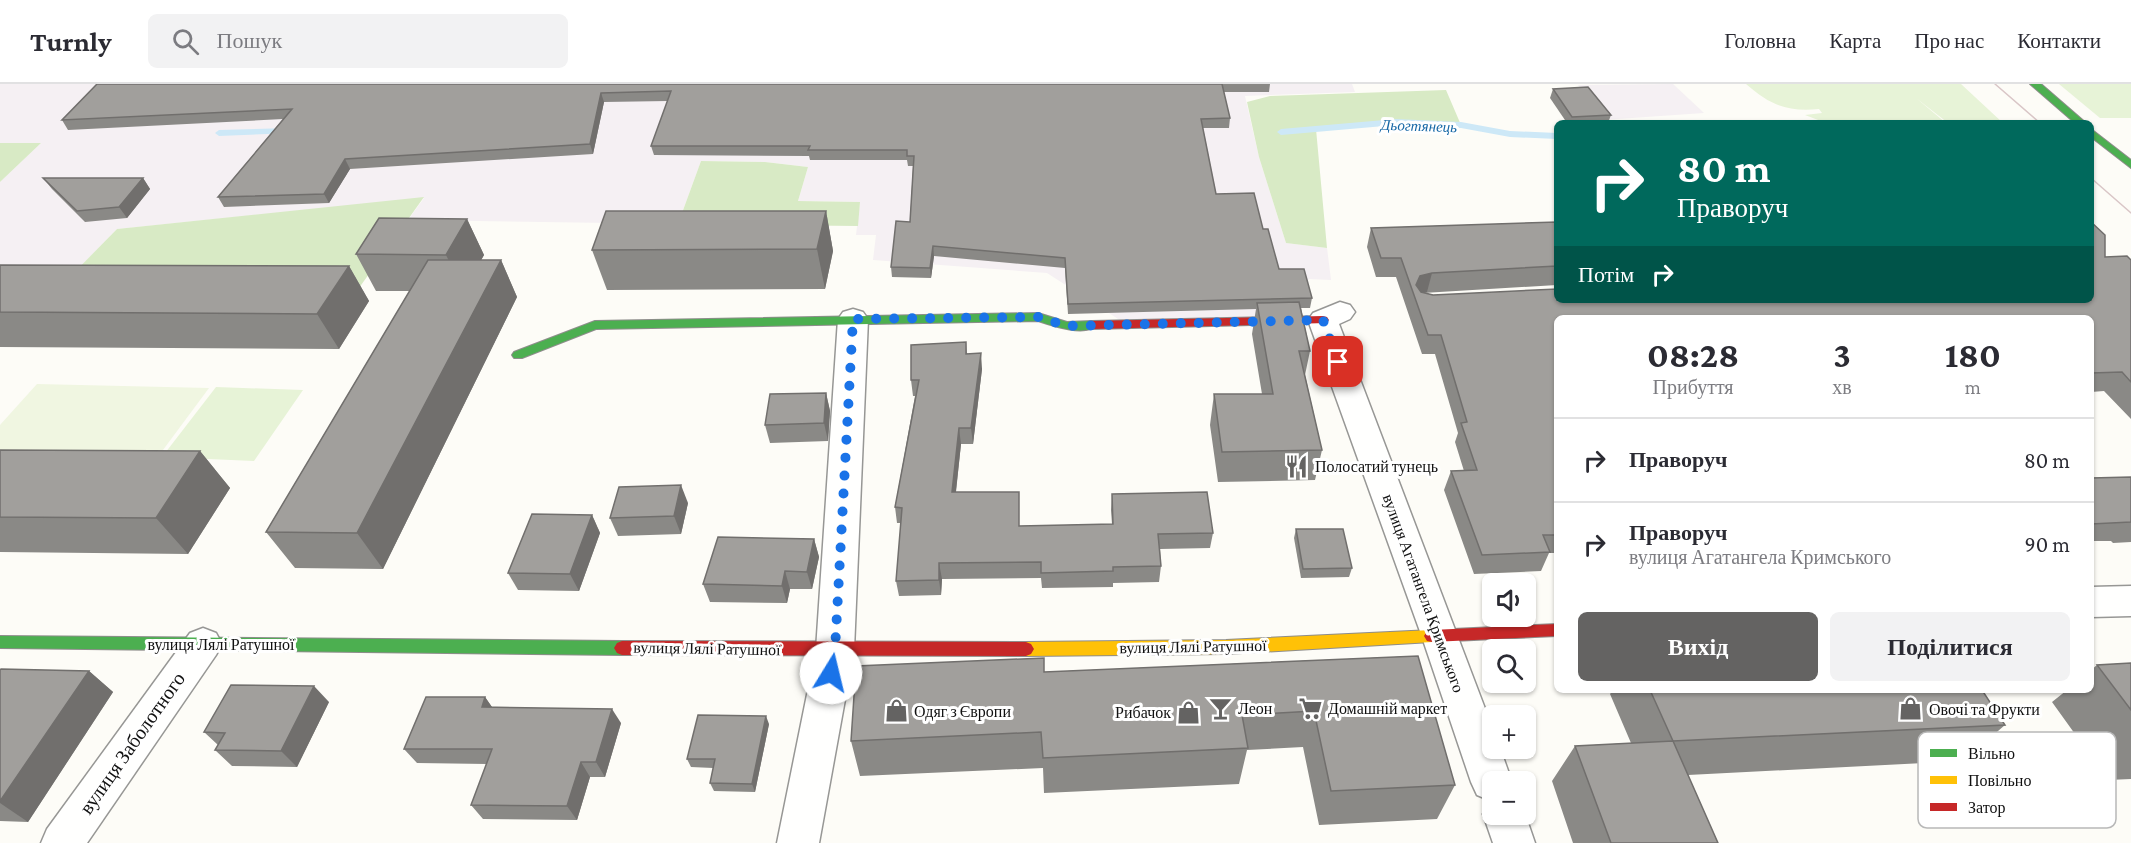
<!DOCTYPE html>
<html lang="uk">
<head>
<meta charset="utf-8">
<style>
  body { margin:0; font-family:"Crimson Pro",serif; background:#f2f2f3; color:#2b2b33; height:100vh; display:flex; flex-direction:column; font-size:22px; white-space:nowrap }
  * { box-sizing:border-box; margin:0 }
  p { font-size:20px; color:#7c7c81 }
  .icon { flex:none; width:33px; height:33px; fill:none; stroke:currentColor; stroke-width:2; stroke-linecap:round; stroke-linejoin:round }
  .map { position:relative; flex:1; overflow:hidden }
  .details { position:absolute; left:1554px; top:231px; width:540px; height:378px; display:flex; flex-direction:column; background:#fff; border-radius:9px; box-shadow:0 2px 4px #0004 }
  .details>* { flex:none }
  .top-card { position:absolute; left:1554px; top:36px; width:540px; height:183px; border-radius:9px; box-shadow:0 2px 4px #0004; background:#00695c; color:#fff; overflow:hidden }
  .buttons { position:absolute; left:1482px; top:489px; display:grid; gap:12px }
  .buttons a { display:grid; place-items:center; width:54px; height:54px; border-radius:9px; background:#fff; box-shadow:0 2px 4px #0004; font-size:30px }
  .pin { position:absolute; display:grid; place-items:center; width:51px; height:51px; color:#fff; margin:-26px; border-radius:12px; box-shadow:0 3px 9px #0006 }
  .me { position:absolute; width:66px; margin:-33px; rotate:9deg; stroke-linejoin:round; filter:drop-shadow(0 0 4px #0008) }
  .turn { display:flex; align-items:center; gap:21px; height:126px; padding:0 24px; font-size:27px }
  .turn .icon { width:78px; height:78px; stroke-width:2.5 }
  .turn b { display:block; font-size:42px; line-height:51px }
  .then { display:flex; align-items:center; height:57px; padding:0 24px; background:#0003; gap:12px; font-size:22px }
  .eta { display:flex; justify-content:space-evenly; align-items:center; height:102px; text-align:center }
  .eta b { font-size:36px; font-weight:700; line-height:42px }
  .cta { display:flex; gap:12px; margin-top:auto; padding:12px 24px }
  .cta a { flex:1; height:69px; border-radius:9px; background:#646362; color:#fff; font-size:24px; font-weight:700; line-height:69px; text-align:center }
  .cta a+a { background:#f2f2f3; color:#2b2b33 }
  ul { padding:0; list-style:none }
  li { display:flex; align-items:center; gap:18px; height:84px; padding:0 24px; border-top:2px solid #e1e1e2 }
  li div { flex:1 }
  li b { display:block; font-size:22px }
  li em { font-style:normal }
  header { display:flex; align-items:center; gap:36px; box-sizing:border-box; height:84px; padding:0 30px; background:#fff; border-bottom:2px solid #e1e1e2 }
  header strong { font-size:28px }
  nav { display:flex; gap:33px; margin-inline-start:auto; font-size:21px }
  .search { width:420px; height:54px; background:#f2f2f3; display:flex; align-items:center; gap:15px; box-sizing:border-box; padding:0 21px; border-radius:9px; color:#7c7c81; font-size:22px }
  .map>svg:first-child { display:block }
</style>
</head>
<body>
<header>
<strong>Turnly</strong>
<div class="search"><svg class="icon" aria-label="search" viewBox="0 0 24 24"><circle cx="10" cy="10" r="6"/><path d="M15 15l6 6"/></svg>Пошук</div>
<nav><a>Головна</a><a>Карта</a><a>Про нас</a><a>Контакти</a></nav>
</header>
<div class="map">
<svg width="2131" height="759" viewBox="0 0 2131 759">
  <rect width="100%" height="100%" fill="#fdfcf7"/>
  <g fill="#f5f0f3">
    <path d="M0 0H1352L1355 8 1245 12 1259 73 1286 159 1327 164 1331 196 1309 195 1267 238 1129 242 1047 189 873 176 876 151H856L860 118 798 117 808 83 765 78 701 77 678 140 408 136 424 114 117 145 80 183 0 184V98L41 59H0Z"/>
    <path d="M1673 0 1704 29 1603 36 1578 1Z"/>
  </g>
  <g fill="#e7f3d7">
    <path d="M1746 0H1961L2003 39H1948L1916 14 1946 39H1826L1805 31 1822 29 1819 25C1787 28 1770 21 1746 0Z"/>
    <path d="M2059 0H2131V34H2100Z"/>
    <path d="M216 303 303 306 254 377 162 373Z"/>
  </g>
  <g fill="#d8eac5">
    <path d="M1446 6 1461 41 1396 38 1316 45 1327 164 1286 159 1259 73 1247 18 1270 12Z"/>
    <path d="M0 59H41L0 98Z"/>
    <path d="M701 77 765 78 808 83 798 117 860 118 858 142 678 140Z"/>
    <path d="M424 113 359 204H59L117 145Z"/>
  </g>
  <path fill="#f0f6e1" d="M37 300 209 304 157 374 0 370V341Z"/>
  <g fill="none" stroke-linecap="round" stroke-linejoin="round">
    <g fill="#cde8f7" fill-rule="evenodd">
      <path d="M1396 35 1461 38 1510 47 1557 49V55L1510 53 1461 44 1396 41 1281 51 1277 48 1281 45Z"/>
      <path d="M289 44 292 45V49L219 52 215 49 219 46Z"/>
    </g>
    <defs>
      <g id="street">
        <path d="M1340 218 1350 221 1355 228 1350 235 1339 240 1492 643V664H1500L1512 698H1492V730H1525L1535 759H1493L1483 730 1489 716 1477 711 1471 698 1422 553 1308 236 1313 229Z"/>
        <path d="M853 225 863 228 868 235 854 566 819 759H777L816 566 838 235 843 228Z"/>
        <path d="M2131 502V532L2091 533V503Z"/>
        <path d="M203 544 216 549 222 560 216 571 87 759H41L47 745 190 549Z"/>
      </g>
      <g id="fast">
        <path d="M2030 0H2041L2086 39H2075Z"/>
        <path d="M2091 45 2131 76V84L2091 53Z"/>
        <path d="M1038 229 1067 238 1092 237 1098 241C1085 253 1053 242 1038 237L596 245 522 274H514L512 271 514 268 595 237Z"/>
        <path d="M0 552 622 557 627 559 630 564 627 569 622 571 0 564Z"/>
      </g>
      <path id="slow" d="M1432 546 1437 547 1440 552 1437 557 1432 558 1226 570 1026 572 1021 570 1018 565 1021 560 1026 558 1226 556Z"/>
      <g id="jam">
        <path d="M1323 232 1327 233 1329 236 1327 239 1092 245 1086 241 1092 237Z"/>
        <path d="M1557 540V552L1432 558 1427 557 1424 552 1427 547 1432 546Z"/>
        <path d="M622 557 1026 558 1031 560 1034 565 1031 570 1026 572 622 571 617 569 614 564 617 559Z"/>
      </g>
    </defs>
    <use href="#street" stroke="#979795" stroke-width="3"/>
    <use href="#fast" stroke="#8e8d8b" stroke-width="2"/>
    <use href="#slow" stroke="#8e8d8b" stroke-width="2"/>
    <use href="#jam" stroke="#8e8d8b" stroke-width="2"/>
    <use href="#street" fill="#fffffe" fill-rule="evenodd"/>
    <use href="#fast" fill="#4caf50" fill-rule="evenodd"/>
    <use href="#slow" fill="#ffc107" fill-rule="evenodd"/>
    <use href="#jam" fill="#c62828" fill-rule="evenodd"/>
    <g stroke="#d9c6c7" stroke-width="1.5">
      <path d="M1995 0 2040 39"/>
      <path d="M2091 94 2131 129"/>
    </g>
  </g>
  <g fill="#8a8986">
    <path d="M97 0H1270L1269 8H1224L1230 34 1229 44H1203L1216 110 1263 145 1279 185 1312 214 1310 224H1301L1310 267 1305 291 1322 366 1315 396 1218 398 1210 341 1214 310H1262L1252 250 1256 225 1068 230 1065 184 934 172 931 194 892 193 891 183 910 138 913 82H908L907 76H810L809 72 654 71 651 62 668 17 604 18 593 70 350 85 329 119 224 123 218 113 283 35 68 46 62 36Z"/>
    <path d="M1553 5 1611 31 1608 39H1567L1550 14Z"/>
    <path d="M43 94H143L150 105 127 134 85 138 52 105Z"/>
    <path d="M826 127 833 167 825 205 607 206 592 166Z"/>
    <path d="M467 135 484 171 481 176H501L517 213 383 485 295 484 266 448 410 207H376L356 170Z"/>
    <path d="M1557 138V201L1423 209 1433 211 2091 216 2105 173 2131 176V335L2104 307 2091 308V234H1557V469H1549L1541 487 1474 490 1444 406 1451 387H1464L1455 358 1458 349 1435 270H1422L1396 193H1376L1367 163 1371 144Z"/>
    <path d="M0 181 349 182 369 217 339 265 0 263Z"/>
    <path d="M966 258 967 269 982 285 973 360H961L956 408H1019V442L1112 440 1111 426 1112 410 1213 449 1210 464 1160 465 1161 482 1159 498 1113 499V503L1042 504 1041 494 942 495 941 511 899 512 896 497 901 439H897L895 423 915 312H913L911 296Z"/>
    <path d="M826 309 830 327 828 357 770 359 765 341Z"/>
    <path d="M0 366 200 367 230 404 188 470 0 468Z"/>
    <path d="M2131 393V458L2113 459 2111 457H2091V394Z"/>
    <path d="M688 419 681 450 618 452 610 434Z"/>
    <path d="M592 431 600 449 579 507 518 506 508 489Z"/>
    <path d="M1296 445 1352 484 1349 493 1301 494 1294 454Z"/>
    <path d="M814 455 819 473 812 505H790L787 519 710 518 703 500Z"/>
    <path d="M1418 572 1455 701 1437 735 1319 741 1303 663 1247 666 1239 700 1044 709 1043 684 860 692 851 657 1044 588Z"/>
    <path d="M2131 579V695L2108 696 2052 618 2067 606H2091V586L2097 581Z"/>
    <path d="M0 586 89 587 113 608 28 738 0 737Z"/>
    <path d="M1613 606H1982L2005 641 1963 677 1688 691 1718 759H1573L1552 697 1575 662 1631 659 1610 610Z"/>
    <path d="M485 613 492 623 621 639 605 693H590L577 736 483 735 471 721 487 680 417 679 404 665Z"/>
    <path d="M329 618 297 683 232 682 215 666 218 661 204 648Z"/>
    <path d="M769 640 755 708 714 707 710 699 713 684 691 683 687 675Z"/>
  </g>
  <g fill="#716f6d">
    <path d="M601 9 604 18 593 70 590 60Z"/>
    <path d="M345 75 350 85 329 119 324 110Z"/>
    <path d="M143 94 150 105 127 134 119 123Z"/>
    <path d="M826 127 833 167 825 205 817 165Z"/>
    <path d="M467 135 484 171 464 207 446 171Z"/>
    <path d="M933 162 934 172 931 194 930 184Z"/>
    <path d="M501 176 517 213 383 485 357 449Z"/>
    <path d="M349 182 369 217 339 265 317 230Z"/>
    <path d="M1432 189 1427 208 1415 211 1416 201 1420 192Z"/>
    <path d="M981 269 982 285 973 360 971 344Z"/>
    <path d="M826 309 830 327 828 357 824 339Z"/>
    <path d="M959 344 961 360 954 424 952 408Z"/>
    <path d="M200 367 230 404 188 470 156 434Z"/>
    <path d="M681 401 688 419 681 450 674 432Z"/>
    <path d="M592 431 600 449 579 507 570 490Z"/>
    <path d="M814 455 819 473 812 505 807 488Z"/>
    <path d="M939 479 942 495 941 511 939 496Z"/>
    <path d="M785 487 790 505 787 519 782 502Z"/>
    <path d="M89 587 113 608 28 738 0 719V717Z"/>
    <path d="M314 602 329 618 297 683 281 667Z"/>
    <path d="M485 613 496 629 482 623Z"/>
    <path d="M612 625 621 639 605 693 596 678Z"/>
    <path d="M766 632 769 640 755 708 752 700Z"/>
    <path d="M581 678 590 693 577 736 567 722Z"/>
  </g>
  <g fill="#a19f9c" stroke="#716f6d" stroke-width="1.5">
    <path d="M97 0H1222L1230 34 1201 35 1216 110 1254 109 1263 145H1268L1279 185H1304L1312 214 1068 220 1065 174 933 162 930 184 891 183 896 137 910 138 914 72H907V66H808L810 62H651L671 7 601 9 590 60 345 75 324 110 218 113 292 25 62 36Z"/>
    <path d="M1588 3 1611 31 1572 33 1553 5Z"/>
    <path d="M43 94H143L119 123 77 127Z"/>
    <path d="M606 127H826L817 165 592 166Z"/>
    <path d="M379 134 467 135 446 171 356 170Z"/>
    <path d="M1557 138V182L1432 189 1420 192 1416 201 1421 208 1433 211 1557 205V216H2091V138L2105 151V173L2127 172 2131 176V298L2122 288 2091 289V234H1557V451H1543L1550 468 1482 471 1451 387 1477 386 1461 339 1467 338 1441 251H1428L1401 174H1381L1371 144Z"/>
    <path d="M428 176H501L357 449 266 448Z"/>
    <path d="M0 181 349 182 317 230 0 228Z"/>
    <path d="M1299 218 1310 267H1299L1322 366 1222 368 1214 310H1273L1257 219Z"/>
    <path d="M966 258V270L981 269 971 344H959L952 408H1019V442L1113 440 1112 410 1207 408 1213 449 1158 450 1161 482 1113 483V487L1041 489V478L939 479V496L896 497 902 424 895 423 919 296H911V261Z"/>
    <path d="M826 309 824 339 765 341 770 310Z"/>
    <path d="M0 366 200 367 156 434 0 433Z"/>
    <path d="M2131 393V438L2091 440V394Z"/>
    <path d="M681 401 674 432 610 434 619 403Z"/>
    <path d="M532 430 592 431 570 490 508 489Z"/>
    <path d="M1296 445H1343L1352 484 1303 485Z"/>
    <path d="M718 453 814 455 807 488 785 487 782 502 703 500Z"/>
    <path d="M1418 572 1455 701 1331 707 1314 627 1242 631 1248 664 1043 674 1041 648 851 657 856 582 1044 574V588Z"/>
    <path d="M2131 579V626L2097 581Z"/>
    <path d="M1 585 89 587 0 717V586Z"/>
    <path d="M231 601 314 602 281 667 215 666 225 649 204 648Z"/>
    <path d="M1650 606H1982L2005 641 1673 657Z"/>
    <path d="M426 613H485L482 623 612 625 596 678H581L567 722 471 721 492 665H404Z"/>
    <path d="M698 631 766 632 752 700 710 699 715 675H687Z"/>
    <path d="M1673 657 1718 759H1611L1575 662Z"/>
  </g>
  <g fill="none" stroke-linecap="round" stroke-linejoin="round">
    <path stroke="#1a73e8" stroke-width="10" stroke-dasharray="0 18" d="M831 589 835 566 853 235 1038 233 1067 242 1323 236 1338 278"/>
  </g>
  <defs>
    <symbol id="restaurant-bare" viewBox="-9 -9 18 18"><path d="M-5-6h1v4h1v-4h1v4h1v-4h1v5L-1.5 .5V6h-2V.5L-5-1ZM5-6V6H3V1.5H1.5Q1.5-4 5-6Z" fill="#646362" stroke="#fff" stroke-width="2.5" paint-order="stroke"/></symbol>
    <symbol id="bar-bare" viewBox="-9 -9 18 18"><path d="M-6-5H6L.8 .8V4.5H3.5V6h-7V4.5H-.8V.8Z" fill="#646362" stroke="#fff" stroke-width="2.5" paint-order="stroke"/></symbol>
    <symbol id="supermarket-bare" viewBox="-9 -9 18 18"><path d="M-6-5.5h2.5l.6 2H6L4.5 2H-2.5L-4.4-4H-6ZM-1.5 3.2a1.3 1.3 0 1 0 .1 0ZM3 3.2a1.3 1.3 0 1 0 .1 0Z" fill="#646362" stroke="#fff" stroke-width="2.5" paint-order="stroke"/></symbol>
    <symbol id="shop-bare" viewBox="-9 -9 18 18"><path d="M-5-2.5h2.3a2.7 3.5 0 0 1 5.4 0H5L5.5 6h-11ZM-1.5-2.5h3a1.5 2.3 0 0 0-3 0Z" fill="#646362" stroke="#fff" stroke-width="2.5" paint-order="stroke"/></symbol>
  </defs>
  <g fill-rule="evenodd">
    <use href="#restaurant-bare" x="1280" y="366" width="33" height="33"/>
    <use href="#bar-bare" x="1204" y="608" width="33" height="33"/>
    <use href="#supermarket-bare" x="1294" y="608" width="33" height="33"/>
    <use href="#shop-bare" x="1894" y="608" width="33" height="33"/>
    <use href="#shop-bare" x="880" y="610" width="33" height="33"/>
    <use href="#shop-bare" x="1172" y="612" width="33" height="33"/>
  </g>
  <g text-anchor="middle" stroke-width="6" stroke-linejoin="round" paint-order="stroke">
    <g font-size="15" font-style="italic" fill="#1768a6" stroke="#fff">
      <text transform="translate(1419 42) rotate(2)" y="5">Дьогтянець</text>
    </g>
    <g font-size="16" fill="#111" stroke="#fff" text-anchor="start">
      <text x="1315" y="388">Полосатий тунець</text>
      <text x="1238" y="630">Леон</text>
      <text x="1328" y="630">Домашній маркет</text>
      <text x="1929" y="631">Овочі та Фрукти</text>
      <text x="914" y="633">Одяг з Європи</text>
      <text x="1171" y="634" text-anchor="end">Рибачок</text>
    </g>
    <g font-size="16" fill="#111" stroke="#fff">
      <text transform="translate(1424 509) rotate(70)" y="6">вулиця Агатангела Кримського</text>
      <text x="221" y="566">вулиця Лялі Ратушної</text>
      <text transform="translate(1193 562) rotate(-1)" y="6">вулиця Лялі Ратушної</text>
      <text transform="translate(707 564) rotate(1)" y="6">вулиця Лялі Ратушної</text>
    </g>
    <g font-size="20" fill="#111" stroke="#fff">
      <text transform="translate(132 659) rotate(-55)" y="7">вулиця Заболотного</text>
    </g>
  </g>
  <rect x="1918" y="648" width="198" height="96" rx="9" fill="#fff" stroke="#b8b8b8" stroke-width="1.5"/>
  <rect x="1930" y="665" width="27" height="8" fill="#4caf50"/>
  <rect x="1930" y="692" width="27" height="8" fill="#ffc107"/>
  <rect x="1930" y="719" width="27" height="8" fill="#c62828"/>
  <g font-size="16" fill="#111">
    <text x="1968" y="675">Вільно</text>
    <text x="1968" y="702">Повільно</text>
    <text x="1968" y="729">Затор</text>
  </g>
</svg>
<div class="buttons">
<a><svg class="icon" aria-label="sound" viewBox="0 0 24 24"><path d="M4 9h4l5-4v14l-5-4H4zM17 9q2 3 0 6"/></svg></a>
<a><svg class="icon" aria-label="search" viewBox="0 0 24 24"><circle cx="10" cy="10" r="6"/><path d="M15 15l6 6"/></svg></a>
<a>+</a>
<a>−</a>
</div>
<div class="pin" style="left:1338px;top:278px;background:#d93025"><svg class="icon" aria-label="arrive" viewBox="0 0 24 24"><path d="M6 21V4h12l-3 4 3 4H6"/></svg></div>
<svg class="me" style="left:831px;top:589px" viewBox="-20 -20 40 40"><circle r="19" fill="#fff"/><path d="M0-13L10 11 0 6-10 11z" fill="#1a73e8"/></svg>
<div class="top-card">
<div class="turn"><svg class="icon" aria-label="right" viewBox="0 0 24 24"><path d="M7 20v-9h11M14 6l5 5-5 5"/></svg><div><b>80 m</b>Праворуч</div></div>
<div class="then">Потім<svg class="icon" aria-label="right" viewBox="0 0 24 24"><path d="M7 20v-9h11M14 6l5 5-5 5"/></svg></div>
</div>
<section class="details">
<div class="eta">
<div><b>08:28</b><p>Прибуття</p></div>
<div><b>3</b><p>хв</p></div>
<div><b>180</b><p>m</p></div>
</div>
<ul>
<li><svg class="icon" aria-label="right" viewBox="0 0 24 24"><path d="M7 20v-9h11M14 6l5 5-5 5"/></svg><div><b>Праворуч</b></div><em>80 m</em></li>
<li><svg class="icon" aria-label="right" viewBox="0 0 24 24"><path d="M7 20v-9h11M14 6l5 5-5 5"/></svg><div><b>Праворуч</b><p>вулиця Агатангела Кримського</p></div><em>90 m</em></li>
</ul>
<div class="cta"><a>Вихід</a><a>Поділитися</a></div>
</section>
</div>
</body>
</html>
